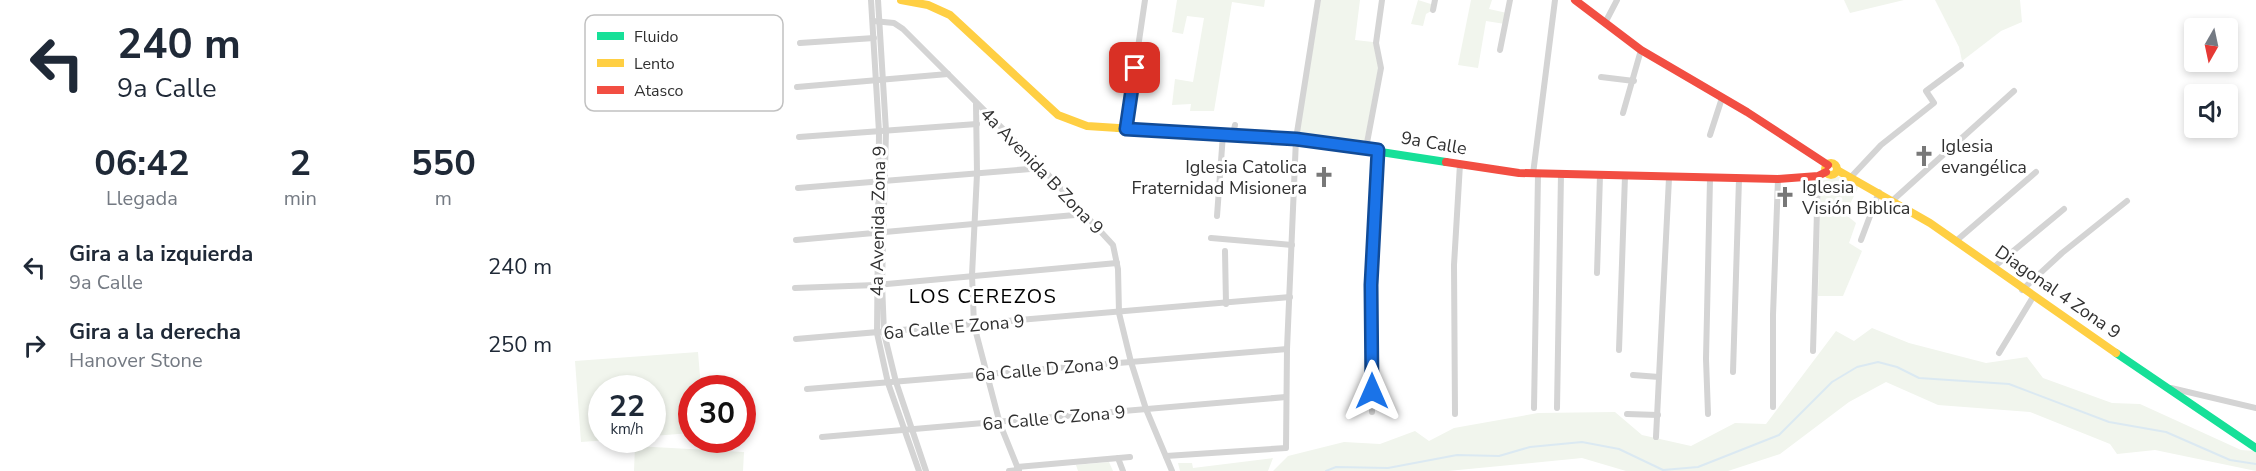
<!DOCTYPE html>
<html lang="es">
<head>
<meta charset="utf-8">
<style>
  body { margin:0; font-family:"Nunito Sans",sans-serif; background:#f2f2f3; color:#1f2937; height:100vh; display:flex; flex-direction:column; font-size:22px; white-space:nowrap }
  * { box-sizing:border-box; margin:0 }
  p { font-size:20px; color:#747a83 }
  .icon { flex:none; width:33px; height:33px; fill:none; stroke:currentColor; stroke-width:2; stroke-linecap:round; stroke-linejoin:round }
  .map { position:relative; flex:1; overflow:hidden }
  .panel { display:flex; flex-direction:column; background:#fff; width:570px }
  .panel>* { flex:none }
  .top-card { background:#fff; color:#1f2937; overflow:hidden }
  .needle { width:39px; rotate:189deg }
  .tools { position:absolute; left:1614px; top:18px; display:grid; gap:12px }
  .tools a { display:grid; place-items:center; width:54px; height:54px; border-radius:6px; background:#fff; box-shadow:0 3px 9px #0003; font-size:30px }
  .speed { position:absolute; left:18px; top:375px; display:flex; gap:12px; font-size:30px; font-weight:700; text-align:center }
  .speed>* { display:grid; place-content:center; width:78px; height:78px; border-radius:50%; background:#fff; box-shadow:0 3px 9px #0003; line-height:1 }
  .speed small { font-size:15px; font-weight:400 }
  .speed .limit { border:9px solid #d22; background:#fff; color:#111 }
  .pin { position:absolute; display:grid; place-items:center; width:51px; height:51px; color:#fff; margin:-26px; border-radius:12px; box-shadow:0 3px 9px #0006 }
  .me { position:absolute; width:66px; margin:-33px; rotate:0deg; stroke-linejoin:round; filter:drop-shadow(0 0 4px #0008) }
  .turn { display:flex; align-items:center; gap:21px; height:126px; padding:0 18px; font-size:27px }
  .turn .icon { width:78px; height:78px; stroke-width:2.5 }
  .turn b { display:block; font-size:42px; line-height:51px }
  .eta { display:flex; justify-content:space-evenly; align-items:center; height:102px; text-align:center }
  .eta b { font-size:36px; font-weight:700; line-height:42px }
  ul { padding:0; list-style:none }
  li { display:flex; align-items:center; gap:18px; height:78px; padding:0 18px }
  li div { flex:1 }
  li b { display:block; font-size:22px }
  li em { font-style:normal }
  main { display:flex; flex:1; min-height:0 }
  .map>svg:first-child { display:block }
</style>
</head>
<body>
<main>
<section class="panel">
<div class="top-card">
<div class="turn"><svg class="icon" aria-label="left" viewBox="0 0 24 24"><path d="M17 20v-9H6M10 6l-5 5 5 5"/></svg><div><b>240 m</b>9a Calle</div></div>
</div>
<div class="eta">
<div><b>06:42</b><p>Llegada</p></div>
<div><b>2</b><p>min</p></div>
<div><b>550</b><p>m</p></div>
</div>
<ul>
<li><svg class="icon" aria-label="left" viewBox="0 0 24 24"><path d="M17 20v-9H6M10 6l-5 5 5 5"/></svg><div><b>Gira a la izquierda</b><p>9a Calle</p></div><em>240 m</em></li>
<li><svg class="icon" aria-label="right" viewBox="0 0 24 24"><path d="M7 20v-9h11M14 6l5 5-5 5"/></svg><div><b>Gira a la derecha</b><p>Hanover Stone</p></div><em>250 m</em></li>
</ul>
</section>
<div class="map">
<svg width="1686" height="471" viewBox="0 0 1686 471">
  <rect width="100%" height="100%" fill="#fff"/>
  <g fill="#f1f5ed">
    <path d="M607 0H695L694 7 662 2 644 111H620L621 104 602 105 605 79 623 82 634 18 617 16 613 34 602 32Z"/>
    <path d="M751 0H790L785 40 803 42 809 65 794 144 728 137Z"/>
    <path d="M848 0 864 5 863 10 856 14 853 26 841 24Z"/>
    <path d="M901 0H922L919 9 937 13 935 24 916 21 908 68 888 65Z"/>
    <path d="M1274 0H1334L1280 13Z"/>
    <path d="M1365 0H1450L1452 22 1431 31 1392 61 1389 47Z"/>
    <path d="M1271 176 1289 186 1275 214 1286 223 1279 243 1292 251 1273 296H1248L1251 181Z"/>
    <path d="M1302 328 1339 343 1416 363 1457 357 1473 378 1542 403 1570 404 1671 450 1686 451V471L1585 450 1547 454 1540 444 1460 412 1368 405 1316 382 1279 402 1210 454 1158 471H1056L1012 458 878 471H703L718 456 774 442 810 444 845 431 859 441 884 428 968 413 1045 412 1072 435 1121 446 1165 423 1196 424 1266 331 1284 341Z"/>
    <path d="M128 352 131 388H122L121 433 83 436 82 388H32V440H39L11 442 5 361Z"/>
    <path d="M65 446 174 452 173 471H64Z"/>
    <path d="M703 458 698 471H610L608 463H622L623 468Z"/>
    <path d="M539 462 543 471H508L506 465Z"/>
  </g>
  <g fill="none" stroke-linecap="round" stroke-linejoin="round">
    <path stroke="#dbe9f2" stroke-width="2" d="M756 471 766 467 818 468 887 455 929 456 960 447 1012 442 1049 449 1093 470 1128 467 1209 435 1262 382 1287 367 1308 362 1327 367 1349 378 1439 384 1539 422 1596 432 1660 460 1686 464"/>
    <g stroke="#d4d4d4" stroke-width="6">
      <path d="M301 0 309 132 307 333 318 383 349 471"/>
      <path d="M308 0 316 131 312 283 314 333 326 382 356 471"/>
      <path d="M863 10 865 0"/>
      <path d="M303 21 324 23 333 29 472 168 543 245 548 269 549 313 561 362 576 409 602 471"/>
      <path d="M1035 23 1047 0"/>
      <path d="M230 43 304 38"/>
      <path d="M930 50 940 0"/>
      <path d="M1031 77 1064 81"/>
      <path d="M227 87 378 74"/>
      <path d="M406 104 407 174 402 275 404 325 430 424 449 471"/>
      <path d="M1053 113 1071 50"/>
      <path d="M556 129 575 0"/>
      <path d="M663 134 665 125"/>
      <path d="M1140 135 1152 98"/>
      <path d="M229 137 407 124"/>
      <path d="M796 148 811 68 806 43 812 0"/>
      <path d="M963 174 985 0"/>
      <path d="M1281 177 1311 145 1364 103 1356 91 1391 65"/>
      <path d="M228 188 472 168"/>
      <path d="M1322 201 1444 91"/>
      <path d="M647 216 653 134"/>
      <path d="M641 238 722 245"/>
      <path d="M226 240 516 214"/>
      <path d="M1291 240 1309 192"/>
      <path d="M1386 241 1466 172"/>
      <path d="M655 251 656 304"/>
      <path d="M1424 267 1494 209"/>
      <path d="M1027 273 1030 175"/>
      <path d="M225 288 306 285 547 263"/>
      <path d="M1452 290 1492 253 1557 201"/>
      <path d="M226 339 720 297"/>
      <path d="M1049 350 1055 176"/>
      <path d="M1243 351 1248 176"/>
      <path d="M1429 353 1463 297"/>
      <path d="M1163 372 1169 179"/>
      <path d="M1063 375 1089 377"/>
      <path d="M1601 388 1686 408"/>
      <path d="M237 389 717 349"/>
      <path d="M1203 407V315L1208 179"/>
      <path d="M964 408 968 175"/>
      <path d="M987 408 991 174"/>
      <path d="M802 412 801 285 808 150"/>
      <path d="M885 414 884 265 890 164"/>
      <path d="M1057 414 1088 415"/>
      <path d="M1138 414 1136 359 1140 179"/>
      <path d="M252 437 716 397"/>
      <path d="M1086 437 1099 178"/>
      <path d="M596 456 716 448 717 349 726 139 748 0"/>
      <path d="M548 458 553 471"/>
      <path d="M447 467 560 457"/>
      <path d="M439 471 449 470"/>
    </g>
    <g stroke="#16e098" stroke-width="8">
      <path d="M548 128 726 139 876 162"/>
      <path d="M1546 353 1686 448"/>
    </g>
    <g stroke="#ffcf43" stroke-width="8">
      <path d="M331 0 358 5 380 15 488 115 517 126 548 128"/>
      <circle cx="1261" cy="169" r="6"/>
      <path d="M1267 170 1360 223 1546 353"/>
    </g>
    <g stroke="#f24e42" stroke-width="8">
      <path d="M1005 0 1071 50 1177 112 1258 165"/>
      <path d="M876 162 949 173 1208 179 1248 176 1256 172"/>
    </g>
  </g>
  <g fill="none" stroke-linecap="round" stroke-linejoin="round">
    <defs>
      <path id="route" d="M565 68 556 129 726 139 808 150 801 285 802 391"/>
    </defs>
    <use href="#route" stroke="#114b97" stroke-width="15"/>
    <use href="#route" stroke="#1a73e8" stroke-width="10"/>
  </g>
  <defs>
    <symbol id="church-bare" viewBox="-9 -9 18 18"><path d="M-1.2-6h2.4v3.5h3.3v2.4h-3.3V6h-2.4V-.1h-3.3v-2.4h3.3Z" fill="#787878" stroke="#fff" stroke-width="2.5" paint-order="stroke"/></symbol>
  </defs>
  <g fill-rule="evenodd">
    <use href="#church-bare" x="1339" y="141" width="30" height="30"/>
    <use href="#church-bare" x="739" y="162" width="30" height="30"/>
    <use href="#church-bare" x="1200" y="182" width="30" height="30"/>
  </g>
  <g text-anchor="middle" stroke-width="6" stroke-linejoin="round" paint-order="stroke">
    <g font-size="18" fill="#303030" stroke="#fff">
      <text transform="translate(864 143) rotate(10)" y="6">9a Calle</text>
      <text transform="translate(472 171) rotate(46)" y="6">4a Avenida B Zona 9</text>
      <text transform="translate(308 221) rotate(-89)" y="6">4a Avenida Zona 9</text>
      <text transform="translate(1488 292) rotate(35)" y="6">Diagonal 4 Zona 9</text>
      <text transform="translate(384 327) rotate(-5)" y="6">6a Calle E Zona 9</text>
      <text transform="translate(477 369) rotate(-5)" y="6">6a Calle D Zona 9</text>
      <text transform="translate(484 418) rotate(-5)" y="6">6a Calle C Zona 9</text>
    </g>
    <g font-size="18" fill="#303030" stroke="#fff" text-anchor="start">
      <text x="1371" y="152">Iglesia<tspan x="1371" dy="21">evangélica</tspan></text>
      <text x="737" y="173" text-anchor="end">Iglesia Catolica<tspan x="737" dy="21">Fraternidad Misionera</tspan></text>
      <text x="1232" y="193">Iglesia<tspan x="1232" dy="21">Visión Biblica</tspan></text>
    </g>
    <g font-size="20" letter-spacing="1.5" fill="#000" stroke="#fff">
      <text x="413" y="303">LOS CEREZOS</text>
    </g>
  </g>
  <rect x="15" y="15" width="198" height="96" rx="9" fill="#fff" stroke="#c1c1c1" stroke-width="1.5"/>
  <rect x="27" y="32" width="27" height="8" fill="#16e098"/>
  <rect x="27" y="59" width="27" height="8" fill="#ffcf43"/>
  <rect x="27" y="86" width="27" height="8" fill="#f24e42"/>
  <g font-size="16" fill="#303030">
    <text x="64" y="42">Fluido</text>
    <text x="64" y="69">Lento</text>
    <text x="64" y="96">Atasco</text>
  </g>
</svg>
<div class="tools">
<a><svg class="needle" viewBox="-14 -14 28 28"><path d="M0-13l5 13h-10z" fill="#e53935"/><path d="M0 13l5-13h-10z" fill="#747a83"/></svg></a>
<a><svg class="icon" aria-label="sound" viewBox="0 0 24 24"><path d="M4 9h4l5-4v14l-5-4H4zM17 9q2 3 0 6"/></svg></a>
</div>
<div class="speed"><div>22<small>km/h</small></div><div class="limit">30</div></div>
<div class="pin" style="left:565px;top:68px;background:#d93025"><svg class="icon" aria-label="arrive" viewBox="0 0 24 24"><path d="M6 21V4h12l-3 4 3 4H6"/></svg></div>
<svg class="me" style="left:802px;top:391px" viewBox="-20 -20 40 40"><path d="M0-17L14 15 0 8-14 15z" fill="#1a73e8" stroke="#fff" stroke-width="4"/></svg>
</div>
</main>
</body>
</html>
